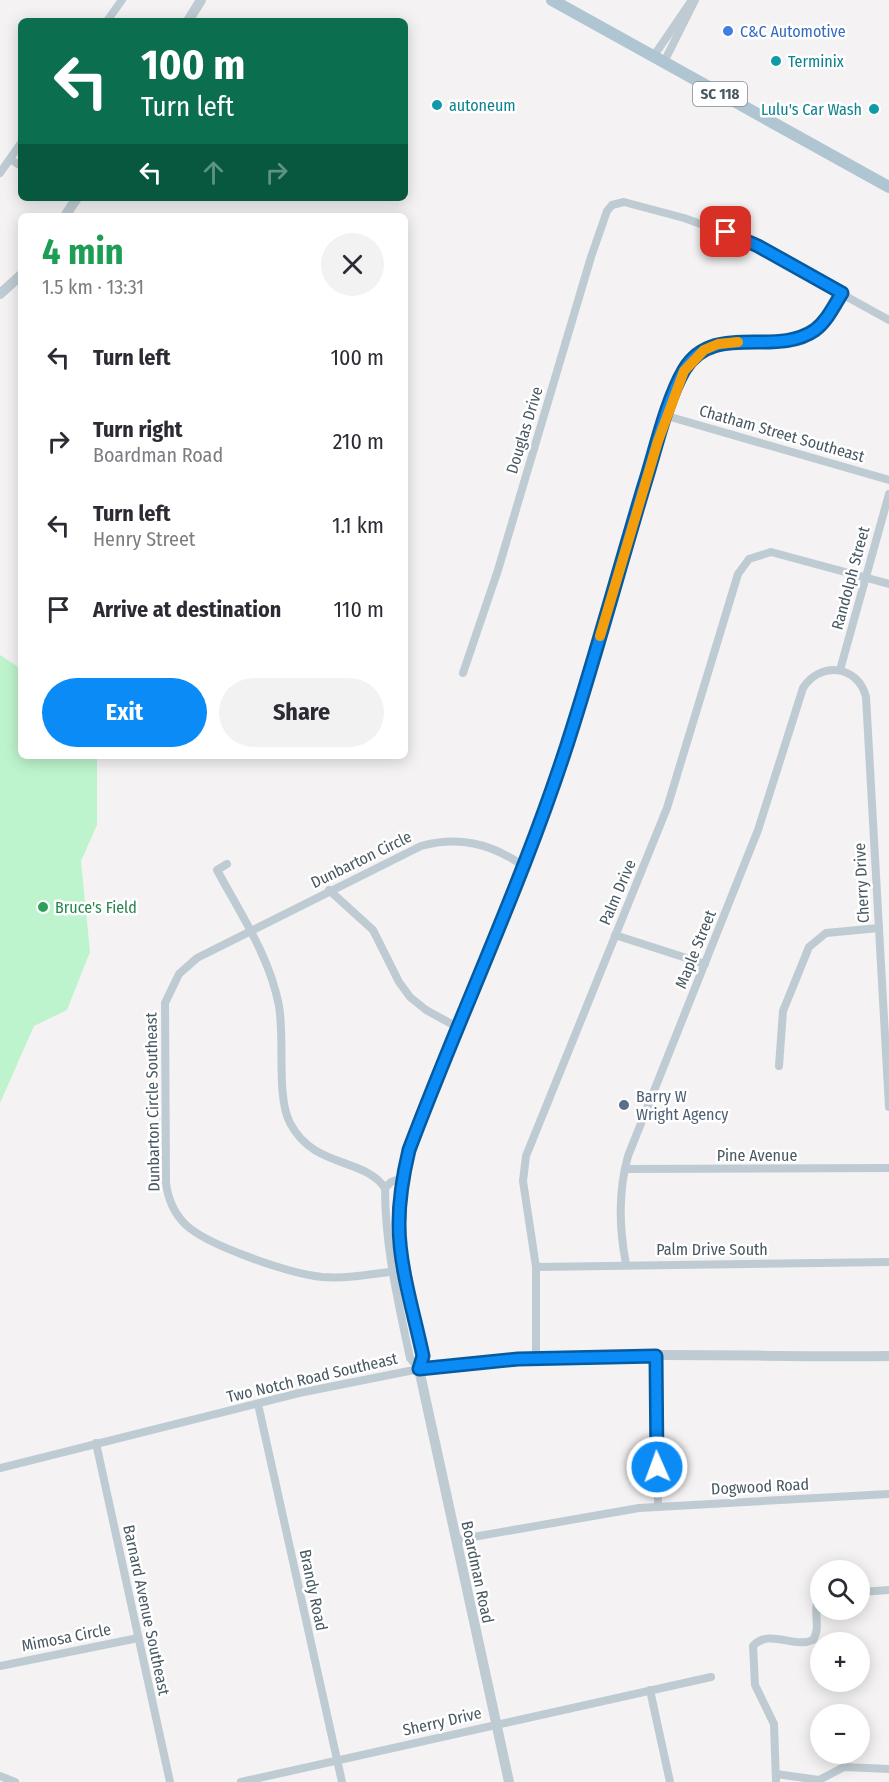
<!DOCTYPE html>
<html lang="en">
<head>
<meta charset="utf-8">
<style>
  body { margin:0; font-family:"Fira Sans Condensed",sans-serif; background:#f2f2f3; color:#2b2b33; height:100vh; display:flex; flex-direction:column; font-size:22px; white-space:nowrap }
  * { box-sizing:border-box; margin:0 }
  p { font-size:20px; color:#7c7c81 }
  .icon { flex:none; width:33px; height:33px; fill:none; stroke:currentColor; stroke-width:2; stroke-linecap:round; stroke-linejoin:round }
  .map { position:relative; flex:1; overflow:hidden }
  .drawer { position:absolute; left:18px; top:213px; width:390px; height:546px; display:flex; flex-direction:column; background:#fff; border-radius:9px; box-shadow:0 3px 15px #0003 }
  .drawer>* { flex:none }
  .top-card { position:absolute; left:18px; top:18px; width:390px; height:183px; border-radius:9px; box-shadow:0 3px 15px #0003; background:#0b6e4f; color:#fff; overflow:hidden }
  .buttons { position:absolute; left:810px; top:1560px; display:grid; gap:12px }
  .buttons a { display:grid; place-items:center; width:60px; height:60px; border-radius:50%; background:#fff; box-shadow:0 3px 15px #0003; font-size:30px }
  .pin { position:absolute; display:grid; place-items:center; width:51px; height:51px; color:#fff; margin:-26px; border-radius:12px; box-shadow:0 3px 9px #0006 }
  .me { position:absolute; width:66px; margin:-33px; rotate:358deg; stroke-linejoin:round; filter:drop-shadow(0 0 4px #0008) }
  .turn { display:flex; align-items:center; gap:21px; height:126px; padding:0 24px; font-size:27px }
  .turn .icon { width:78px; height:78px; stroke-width:2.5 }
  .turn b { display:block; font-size:42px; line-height:51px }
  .lanes { display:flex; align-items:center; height:57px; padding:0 24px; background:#0003; justify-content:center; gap:30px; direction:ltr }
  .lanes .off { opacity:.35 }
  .round { display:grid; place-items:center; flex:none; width:63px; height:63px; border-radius:32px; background:#f2f2f3 }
  .head { display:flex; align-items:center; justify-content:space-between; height:102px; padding:0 24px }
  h1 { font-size:36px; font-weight:700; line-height:45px; color:#1e9e55 }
  .action { display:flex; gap:12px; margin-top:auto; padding:12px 24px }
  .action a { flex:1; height:69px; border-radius:36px; background:#0a8bf6; color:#fff; font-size:24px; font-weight:700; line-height:69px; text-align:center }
  .action a+a { background:#f2f2f3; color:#2b2b33 }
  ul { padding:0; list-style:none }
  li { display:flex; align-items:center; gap:18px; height:84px; padding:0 24px }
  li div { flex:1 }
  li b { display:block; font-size:22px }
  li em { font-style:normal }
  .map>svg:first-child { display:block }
</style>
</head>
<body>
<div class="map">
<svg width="889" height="1782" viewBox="0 0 889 1782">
  <rect width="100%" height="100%" fill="#f4f2f2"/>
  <path fill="#bef4cd" d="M0 655 21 669V756H97V825L81 861 90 952 67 1010 34 1026 0 1103Z"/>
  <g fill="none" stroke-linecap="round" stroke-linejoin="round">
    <g stroke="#bfcbd2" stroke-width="8">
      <path d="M107 21 122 0"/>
      <path d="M653 57 692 0"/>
      <path d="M664 62 695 0"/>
      <path d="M10 159 21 166"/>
      <path d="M0 173 21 143"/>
      <path d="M667 416 889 480"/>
      <path d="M840 670 889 494"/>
      <path d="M463 673 498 570 591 257 607 211 612 205 624 202 684 218 742 239 889 320"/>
      <path d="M227 864 217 870C240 913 270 957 279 1006 285 1040 276 1096 290 1123 314 1169 364 1157 385 1188"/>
      <path d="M329 890 373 930 399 982 410 997 426 1010 457 1027"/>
      <path d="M615 935 705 964"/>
      <path d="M779 1066 783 1011 809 947 826 933 879 928"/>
      <path d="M625 1169 889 1168"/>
      <path d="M402 1178 391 1182 385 1188C385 1247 398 1301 410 1358L419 1369"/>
      <path d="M626 1264C619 1228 618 1192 628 1156L758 830 803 688C820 661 858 665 866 697L889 1107"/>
      <path d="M536 1267 889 1262"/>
      <path d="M405 1270C378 1273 350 1279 322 1277 292 1274 207 1246 185 1224 174 1213 168 1199 166 1183L165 1003 179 974 197 958 421 846C458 836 490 843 522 865"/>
      <path d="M656 1356 658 1507"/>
      <path d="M536 1359V1267L523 1181 526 1156 667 808 738 574 749 559 771 552 889 584"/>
      <path d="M419 1369 423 1356 399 1226 400 1195 409 1151C462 1009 528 871 573 727 598 647 620 566 644 486 655 452 666 401 684 370 713 321 775 358 815 330 827 321 834 306 841 293"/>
      <path d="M258 1404 342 1782"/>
      <path d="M96 1443 170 1782"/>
      <path d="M0 1468 299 1393 419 1369"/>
      <path d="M456 1540 639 1508 889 1494"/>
      <path d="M860 1592 889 1590"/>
      <path d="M0 1666 138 1638"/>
      <path d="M650 1690 670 1782"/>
      <path d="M776 1774 819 1780 844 1767 889 1769"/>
      <path d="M0 1776 15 1782"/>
      <path d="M241 1782 711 1677"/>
      <path d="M776 1782 774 1724 755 1685 753 1646C769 1628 794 1649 813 1640 822 1627 811 1609 820 1597"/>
    </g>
    <g stroke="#bfcbd2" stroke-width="10">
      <path d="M188 21 201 0"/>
      <path d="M65 216 77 198"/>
      <path d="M0 294 21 275"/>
      <path d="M509 1782 419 1369C574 1347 733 1358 889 1356"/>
    </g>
    <path stroke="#b0c5d2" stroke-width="12" d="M552 0 889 187"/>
  </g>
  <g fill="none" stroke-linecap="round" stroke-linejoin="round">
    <defs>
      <path id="route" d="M657 1467 656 1356 518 1359 419 1369 423 1356C414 1313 399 1267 399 1224 399 1198 403 1175 409 1150 462 1009 528 871 573 726 598 647 620 566 644 486 655 452 666 401 684 370 713 321 775 358 815 330 827 321 834 306 842 293L758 246 726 232"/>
    </defs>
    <use href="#route" stroke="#065aa0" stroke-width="15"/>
    <use href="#route" stroke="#0a8bf6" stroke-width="10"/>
    <path stroke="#f59e0b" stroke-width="10" d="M600 636 658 441 684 371 704 350 718 344 738 342"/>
  </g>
  <circle fill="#3f7fe0" stroke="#fff" stroke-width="2" cx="728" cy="31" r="6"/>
  <g fill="#0f9aa8" stroke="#fff" stroke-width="2">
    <circle cx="776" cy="61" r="6"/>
    <circle cx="437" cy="105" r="6"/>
    <circle cx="874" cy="109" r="6"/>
  </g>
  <circle fill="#2e9e5b" stroke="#fff" stroke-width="2" cx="43" cy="907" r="6"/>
  <circle fill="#5c6f8a" stroke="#fff" stroke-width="2" cx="624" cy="1105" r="6"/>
  <g text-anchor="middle" stroke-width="5" stroke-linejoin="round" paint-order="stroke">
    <rect fill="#fff" stroke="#7f8a91" stroke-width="1.5" x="693" y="82" width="54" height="24" rx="4.5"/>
    <g font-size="15" font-weight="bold" fill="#485862">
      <text x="720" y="99">SC 118</text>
    </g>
    <g font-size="16" fill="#366cbe" stroke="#fff" text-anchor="start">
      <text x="740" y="37">C&amp;C Automotive</text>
    </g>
    <g font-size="16" fill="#0d838f" stroke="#fff" text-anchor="start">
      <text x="788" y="67">Terminix</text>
      <text x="449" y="111">autoneum</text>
      <text x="862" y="115" text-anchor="end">Lulu's Car Wash</text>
    </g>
    <g font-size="16" fill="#485862" stroke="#fff">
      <text transform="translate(524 430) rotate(-73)" y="6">Douglas Drive</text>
      <text transform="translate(782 433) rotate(16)" y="6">Chatham Street Southeast</text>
      <text transform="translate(850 578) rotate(-75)" y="6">Randolph Street</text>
      <text transform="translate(361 859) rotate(-26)" y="6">Dunbarton Circle</text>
      <text transform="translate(861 883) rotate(-93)" y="6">Cherry Drive</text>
      <text transform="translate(617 892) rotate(-67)" y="6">Palm Drive</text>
      <text transform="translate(695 949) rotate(-68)" y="6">Maple Street</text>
      <text transform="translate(152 1102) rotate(-91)" y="6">Dunbarton Circle Southeast</text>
      <text x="757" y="1161">Pine Avenue</text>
      <text x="712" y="1255">Palm Drive South</text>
      <text transform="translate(312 1377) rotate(-13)" y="6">Two Notch Road Southeast</text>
      <text transform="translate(760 1486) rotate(-3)" y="6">Dogwood Road</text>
      <text transform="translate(478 1572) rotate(78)" y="6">Boardman Road</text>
      <text transform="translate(314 1590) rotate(78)" y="6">Brandy Road</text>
      <text transform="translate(147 1610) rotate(78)" y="6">Barnard Avenue Southeast</text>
      <text transform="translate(66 1637) rotate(-11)" y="6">Mimosa Circle</text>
      <text transform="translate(442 1721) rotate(-13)" y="6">Sherry Drive</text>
    </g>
    <g font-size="16" fill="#27864d" stroke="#fff" text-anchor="start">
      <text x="55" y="913">Bruce's Field</text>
    </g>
    <g font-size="16" fill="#4e5e75" stroke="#fff" text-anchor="start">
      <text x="636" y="1102">Barry W<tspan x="636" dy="18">Wright Agency</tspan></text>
    </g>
  </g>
</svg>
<div class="buttons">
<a><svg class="icon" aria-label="search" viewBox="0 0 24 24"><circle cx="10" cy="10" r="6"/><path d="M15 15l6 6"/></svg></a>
<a>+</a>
<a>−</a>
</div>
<div class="pin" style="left:726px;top:232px;background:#d93025"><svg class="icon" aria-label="arrive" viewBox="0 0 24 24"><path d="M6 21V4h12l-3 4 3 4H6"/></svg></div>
<svg class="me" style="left:657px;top:1467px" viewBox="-20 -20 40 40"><circle r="17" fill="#0a8bf6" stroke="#fff" stroke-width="3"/><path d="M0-11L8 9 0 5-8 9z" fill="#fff"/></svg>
<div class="top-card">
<div class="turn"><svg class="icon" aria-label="left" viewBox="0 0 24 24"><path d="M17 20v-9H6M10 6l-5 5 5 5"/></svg><div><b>100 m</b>Turn left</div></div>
<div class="lanes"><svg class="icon" aria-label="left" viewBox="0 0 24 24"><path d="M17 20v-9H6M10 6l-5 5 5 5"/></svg><svg class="icon off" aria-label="ahead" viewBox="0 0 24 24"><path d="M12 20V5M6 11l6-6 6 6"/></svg><svg class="icon off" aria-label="right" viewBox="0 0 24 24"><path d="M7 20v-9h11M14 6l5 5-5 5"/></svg></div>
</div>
<section class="drawer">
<div class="head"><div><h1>4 min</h1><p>1.5 km · 13:31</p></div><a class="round"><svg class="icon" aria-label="close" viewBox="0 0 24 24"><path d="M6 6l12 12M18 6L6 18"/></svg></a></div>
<ul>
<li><svg class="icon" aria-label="left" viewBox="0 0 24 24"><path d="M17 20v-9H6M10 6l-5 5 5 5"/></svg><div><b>Turn left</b></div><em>100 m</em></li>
<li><svg class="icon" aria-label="right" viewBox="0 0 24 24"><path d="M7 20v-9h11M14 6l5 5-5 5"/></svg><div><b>Turn right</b><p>Boardman Road</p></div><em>210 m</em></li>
<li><svg class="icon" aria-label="left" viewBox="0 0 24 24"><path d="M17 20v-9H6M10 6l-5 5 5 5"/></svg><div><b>Turn left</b><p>Henry Street</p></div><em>1.1 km</em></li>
<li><svg class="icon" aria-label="arrive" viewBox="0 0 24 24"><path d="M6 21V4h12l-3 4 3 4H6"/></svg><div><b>Arrive at destination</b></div><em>110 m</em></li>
</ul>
<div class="action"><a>Exit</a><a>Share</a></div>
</section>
</div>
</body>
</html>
